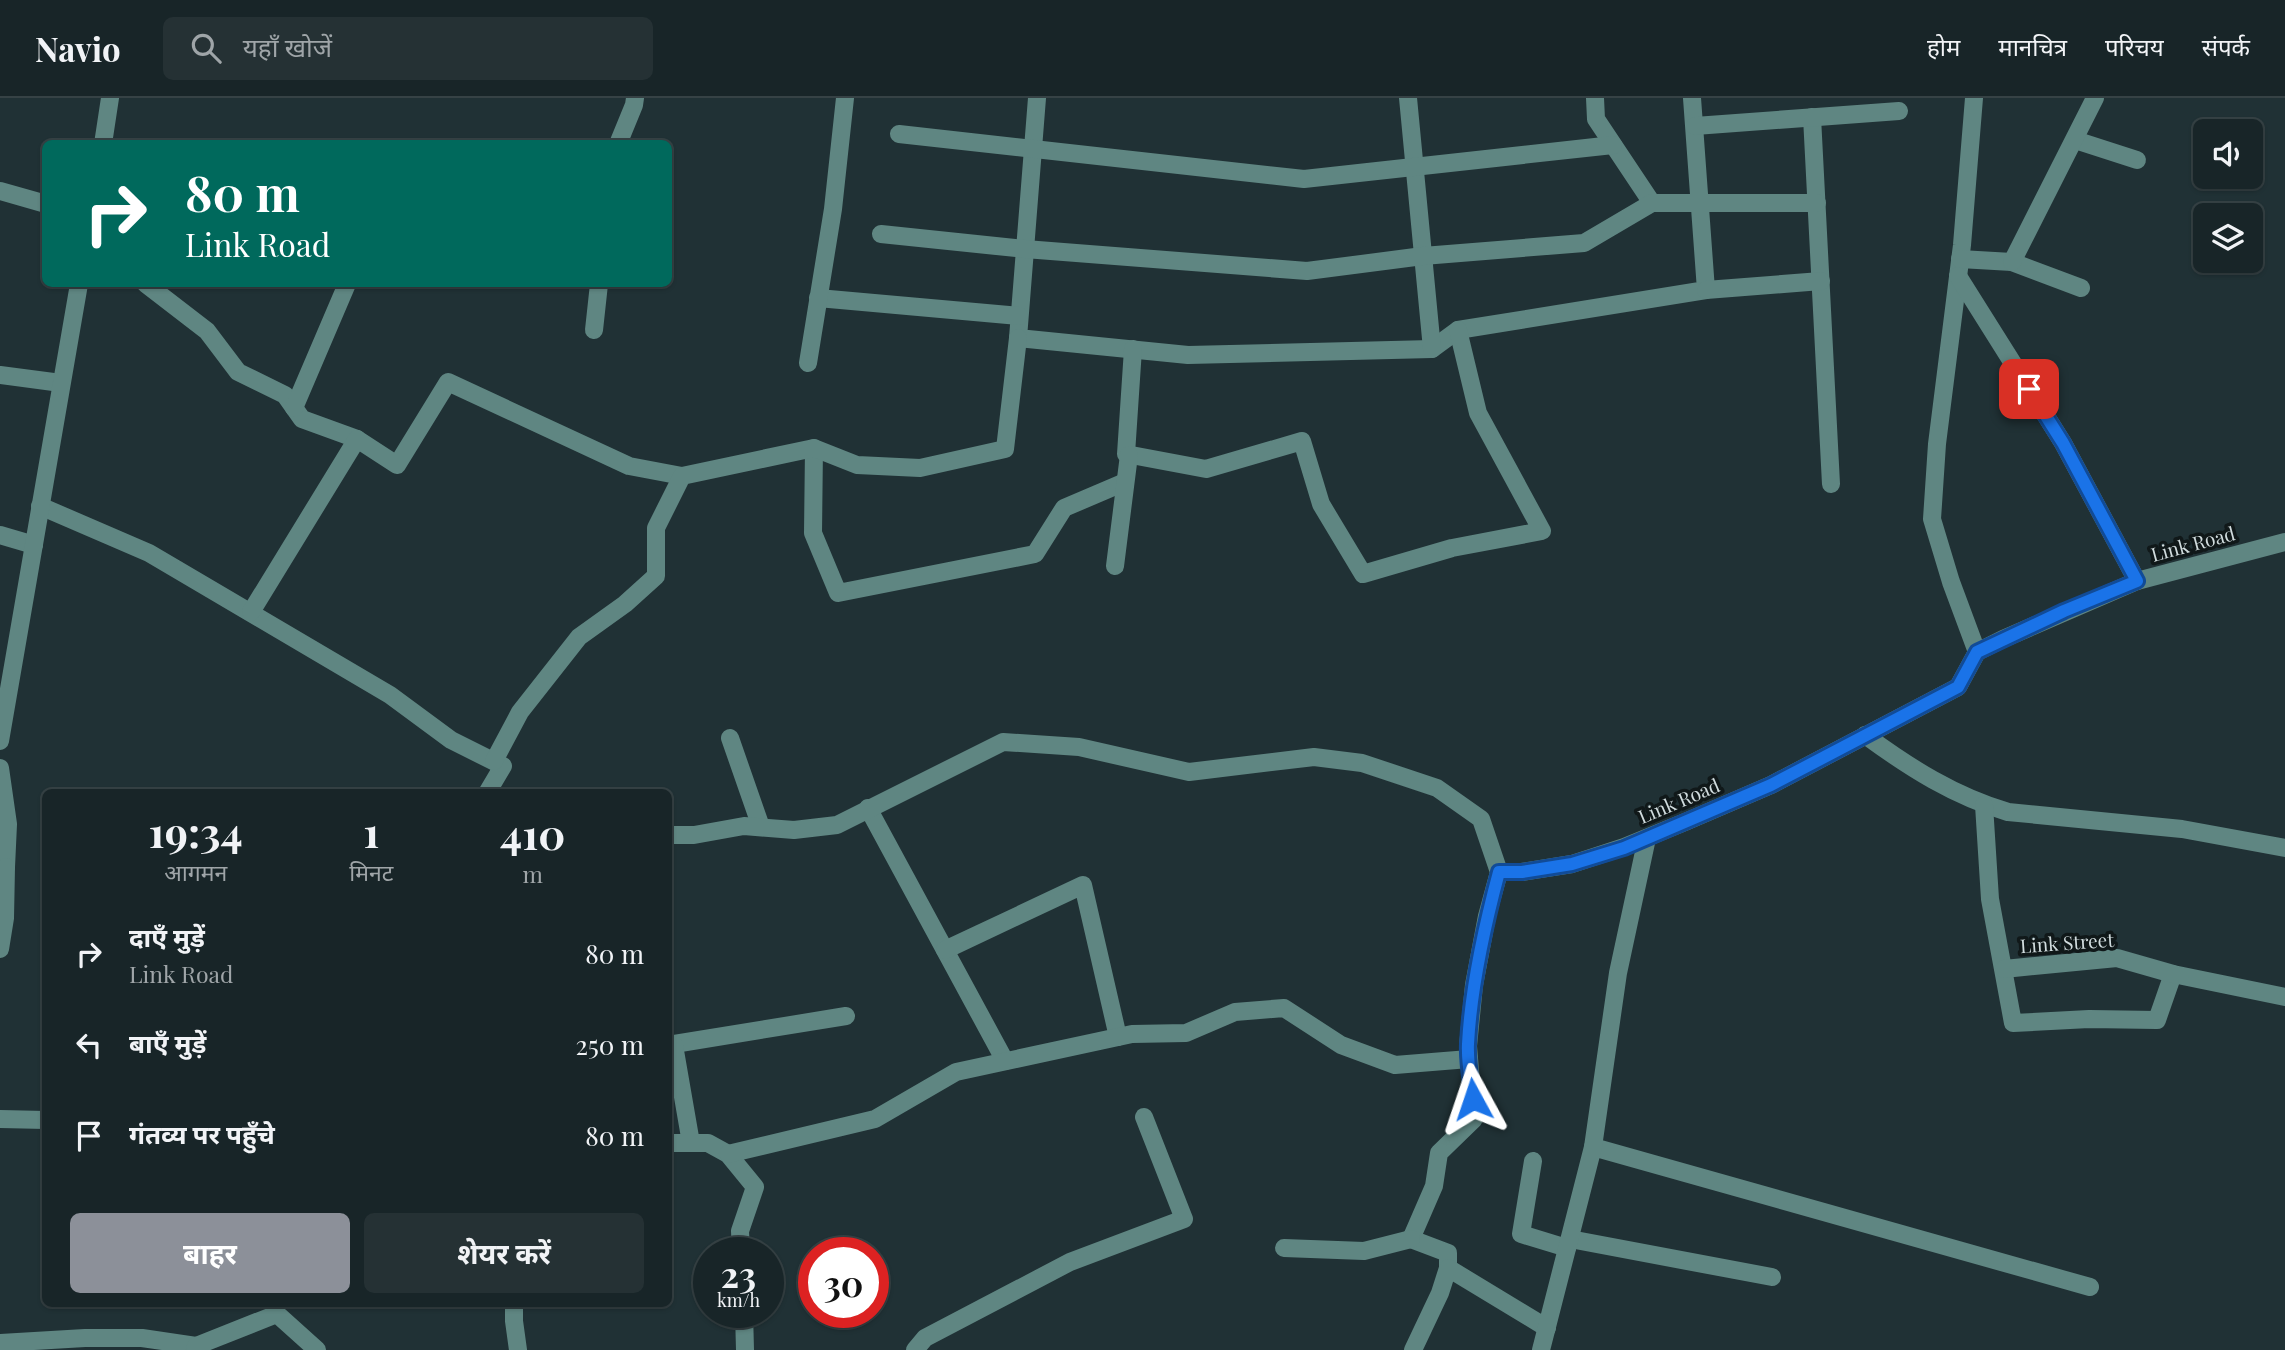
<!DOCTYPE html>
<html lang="hi">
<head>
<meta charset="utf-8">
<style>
  body { margin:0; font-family:"Playfair Display","Noto Sans Devanagari",serif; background:#253134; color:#f1f3f6; height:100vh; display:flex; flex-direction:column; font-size:26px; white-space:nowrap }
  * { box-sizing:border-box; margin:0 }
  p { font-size:23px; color:#9fa5a8 }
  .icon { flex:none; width:38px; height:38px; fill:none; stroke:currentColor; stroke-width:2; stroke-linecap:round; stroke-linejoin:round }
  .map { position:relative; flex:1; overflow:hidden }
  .side { position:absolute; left:42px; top:691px; width:630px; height:518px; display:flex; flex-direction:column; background:#182528; border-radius:10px; box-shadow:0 2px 5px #0004,0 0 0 2px #364245 }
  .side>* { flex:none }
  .guide { position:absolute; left:42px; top:42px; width:630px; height:147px; border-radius:10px; box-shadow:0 2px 5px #0004,0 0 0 2px #364245; background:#00695c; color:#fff; overflow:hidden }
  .controls { position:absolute; left:2193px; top:21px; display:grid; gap:14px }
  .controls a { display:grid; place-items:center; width:70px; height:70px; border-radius:10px; background:#182528; box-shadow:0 2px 5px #0004,0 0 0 2px #364245; font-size:35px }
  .speed { position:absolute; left:693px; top:1139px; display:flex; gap:14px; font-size:35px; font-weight:700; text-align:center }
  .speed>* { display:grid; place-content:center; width:91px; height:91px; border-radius:50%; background:#182528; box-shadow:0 2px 5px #0004,0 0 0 2px #364245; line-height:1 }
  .speed small { font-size:18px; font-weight:400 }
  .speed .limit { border:10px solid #d22; background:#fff; color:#111 }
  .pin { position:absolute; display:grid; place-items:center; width:60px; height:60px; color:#fff; margin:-30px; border-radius:14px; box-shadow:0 4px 10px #0006 }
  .me { position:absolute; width:77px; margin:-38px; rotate:355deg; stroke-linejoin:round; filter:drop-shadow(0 0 5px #0008) }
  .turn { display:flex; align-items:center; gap:24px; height:147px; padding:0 28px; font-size:32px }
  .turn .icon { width:91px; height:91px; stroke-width:2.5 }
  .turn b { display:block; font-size:49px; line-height:60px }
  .eta { display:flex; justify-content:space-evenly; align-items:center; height:119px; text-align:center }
  .eta b { font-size:42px; font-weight:700; line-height:49px }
  .primary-button { display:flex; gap:14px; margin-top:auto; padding:14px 28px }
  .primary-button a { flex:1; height:80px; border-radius:10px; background:#8c9099; color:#fff; font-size:28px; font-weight:700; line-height:80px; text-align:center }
  .primary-button a+a { background:#253134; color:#f1f3f6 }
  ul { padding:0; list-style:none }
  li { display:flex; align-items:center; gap:21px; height:91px; padding:0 28px }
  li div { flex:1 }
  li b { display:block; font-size:26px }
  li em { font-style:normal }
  header { display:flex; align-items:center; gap:42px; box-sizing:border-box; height:98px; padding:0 35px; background:#182528; border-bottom:2px solid #364245 }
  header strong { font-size:33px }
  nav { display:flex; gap:38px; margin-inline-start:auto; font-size:24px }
  .search { width:490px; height:63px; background:#253134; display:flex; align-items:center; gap:18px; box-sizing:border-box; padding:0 24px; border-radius:10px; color:#9fa5a8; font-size:26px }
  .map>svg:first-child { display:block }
</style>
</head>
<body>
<header>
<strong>Navio</strong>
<div class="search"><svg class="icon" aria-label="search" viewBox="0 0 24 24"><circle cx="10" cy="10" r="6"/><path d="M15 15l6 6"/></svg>यहाँ खोजें</div>
<nav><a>होम</a><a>मानचित्र</a><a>परिचय</a><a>संपर्क</a></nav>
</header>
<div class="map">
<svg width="2285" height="1252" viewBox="0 0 2285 1252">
  <rect width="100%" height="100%" fill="#203135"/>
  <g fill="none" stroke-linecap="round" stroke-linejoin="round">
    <g stroke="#5f8682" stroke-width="18">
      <path d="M1037 0 1018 240 1188 257 1432 251 1458 232 1706 192 1692 0"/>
      <path d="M1408 0 1432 251"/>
      <path d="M1595 0 1596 21 1652 105"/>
      <path d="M1974 0 1962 147 1937 346 1932 421 1951 484 1977 554"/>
      <path d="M1812 19 1831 386"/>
      <path d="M1695 28 1899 13"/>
      <path d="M899 36 1304 81 1613 47"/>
      <path d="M2075 42 2137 62"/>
      <path d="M103 46 110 0"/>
      <path d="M618 46 634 7 635 0"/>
      <path d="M0 93 46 106"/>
      <path d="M881 136 1025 151 1307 173 1423 158 1584 145 1652 105H1817"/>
      <path d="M1960 161 2012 164 2081 190"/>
      <path d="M2012 164 2095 0"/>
      <path d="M1958 178 2063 345 2137 483"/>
      <path d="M146 186 207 233 238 274 285 297 302 321 357 341"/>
      <path d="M1706 192 1821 183"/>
      <path d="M818 200 1019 218"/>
      <path d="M594 232 599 186"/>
      <path d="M1133 251 1126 356 1206 371 1302 343 1321 406 1363 476 1452 450 1542 433 1478 315 1458 232"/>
      <path d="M808 265 833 111 845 0"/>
      <path d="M0 277 61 285"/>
      <path d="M294 310 347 186"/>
      <path d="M814 350 813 435 838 495 1035 456 1064 410 1125 384"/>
      <path d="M40 408 149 455 390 597 451 642 503 668 487 695"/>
      <path d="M0 437 34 447"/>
      <path d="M1115 468 1129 357"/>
      <path d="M251 514 357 341 397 367 448 284 629 368 682 378"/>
      <path d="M1865 637C1910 670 1954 698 2008 714L2182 731 2285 750"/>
      <path d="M730 640 761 729"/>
      <path d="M0 643 79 186"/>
      <path d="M494 663 520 614 579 539 625 506 656 478V430L682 378 814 350 857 367 920 370 1005 351 1018 240"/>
      <path d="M0 670 8 726 6 769 0 770"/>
      <path d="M1984 707 1990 801 2013 925 2089 921 2157 922 2173 876"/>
      <path d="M868 710 1005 963"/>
      <path d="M668 737H694L744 728 794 732 837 727 1003 644 1079 649 1189 674 1314 659 1362 665 1437 690 1481 721 1499 774 1487 818 1474 887 1468 948 1474 1021 1439 1055 1434 1088 1411 1141 1448 1155V1170"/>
      <path d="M1499 774H1522L1572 766 1624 749 1685 724 1771 687 1958 589 1977 554 2003 541 2137 483 2285 444"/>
      <path d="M0 851 5 820 6 769"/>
      <path d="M945 852 1083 787 1118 939"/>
      <path d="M2004 871 2117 860 2173 876 2285 899"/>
      <path d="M668 947 846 918"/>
      <path d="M674 947 691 1045"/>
      <path d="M0 1021 46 1022"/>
      <path d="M668 1045H708L728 1056 755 1089 740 1133 741 1155"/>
      <path d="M1593 1049 2090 1189"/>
      <path d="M728 1056 875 1021 956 974 1132 936 1186 935 1235 914 1284 910 1341 947 1395 967 1469 961"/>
      <path d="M1533 1063 1521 1136 1567 1150"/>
      <path d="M1570 1141 1772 1179"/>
      <path d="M1284 1150 1364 1153 1411 1141"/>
      <path d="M514 1206V1223L518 1252"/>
      <path d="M744 1214 745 1252"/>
      <path d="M0 1245 85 1240H142L196 1248"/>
      <path d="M195 1252 196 1248 277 1216 317 1252"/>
      <path d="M915 1252 925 1240 1070 1164 1184 1121 1144 1019"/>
      <path d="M1413 1252 1440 1195 1448 1170 1547 1230"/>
      <path d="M1541 1252 1593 1049 1618 875 1647 740"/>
    </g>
  </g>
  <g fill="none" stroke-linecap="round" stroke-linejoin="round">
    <defs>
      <path id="route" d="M1473 1001C1471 983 1467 964 1468 946 1471 888 1484 830 1499 774H1522L1572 766 1624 750 1771 687 1958 589 1977 554 2064 513 2137 483 2063 345 2029 291"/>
    </defs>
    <use href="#route" stroke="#114b97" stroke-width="18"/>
    <use href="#route" stroke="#1a73e8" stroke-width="12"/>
  </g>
  <g text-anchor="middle" stroke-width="7" stroke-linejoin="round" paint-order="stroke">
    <g font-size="19" fill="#d1dcde" stroke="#101819">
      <text transform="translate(2193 446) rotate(-15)" y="7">Link Road</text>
      <text transform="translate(1679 703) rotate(-23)" y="7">Link Road</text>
      <text transform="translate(2067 845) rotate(-4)" y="7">Link Street</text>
    </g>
  </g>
</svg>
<div class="controls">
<a><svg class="icon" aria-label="sound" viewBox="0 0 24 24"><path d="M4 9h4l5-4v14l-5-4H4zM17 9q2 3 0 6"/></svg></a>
<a><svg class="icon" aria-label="layers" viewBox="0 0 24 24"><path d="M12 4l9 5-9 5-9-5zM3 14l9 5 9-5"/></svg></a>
</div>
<div class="speed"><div>23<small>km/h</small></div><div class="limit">30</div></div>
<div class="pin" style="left:2029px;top:291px;background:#d93025"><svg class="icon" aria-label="arrive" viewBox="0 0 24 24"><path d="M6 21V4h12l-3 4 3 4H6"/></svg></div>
<svg class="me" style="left:1473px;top:1001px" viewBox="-20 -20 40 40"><path d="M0-17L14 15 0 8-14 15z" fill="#1a73e8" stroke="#fff" stroke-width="4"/></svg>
<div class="guide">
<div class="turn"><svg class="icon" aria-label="right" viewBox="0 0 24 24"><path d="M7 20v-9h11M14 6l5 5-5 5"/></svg><div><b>80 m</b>Link Road</div></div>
</div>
<section class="side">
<div class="eta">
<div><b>19:34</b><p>आगमन</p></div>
<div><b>1</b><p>मिनट</p></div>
<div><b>410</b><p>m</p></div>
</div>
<ul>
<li><svg class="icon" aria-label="right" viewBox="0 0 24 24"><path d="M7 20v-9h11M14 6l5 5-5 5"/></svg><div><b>दाएँ मुड़ें</b><p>Link Road</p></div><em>80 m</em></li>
<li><svg class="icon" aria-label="left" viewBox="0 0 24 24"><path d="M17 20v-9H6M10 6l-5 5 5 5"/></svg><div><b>बाएँ मुड़ें</b></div><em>250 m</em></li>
<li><svg class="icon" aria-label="arrive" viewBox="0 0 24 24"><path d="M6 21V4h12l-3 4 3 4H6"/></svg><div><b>गंतव्य पर पहुँचे</b></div><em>80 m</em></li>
</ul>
<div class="primary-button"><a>बाहर</a><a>शेयर करें</a></div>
</section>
</div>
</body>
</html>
